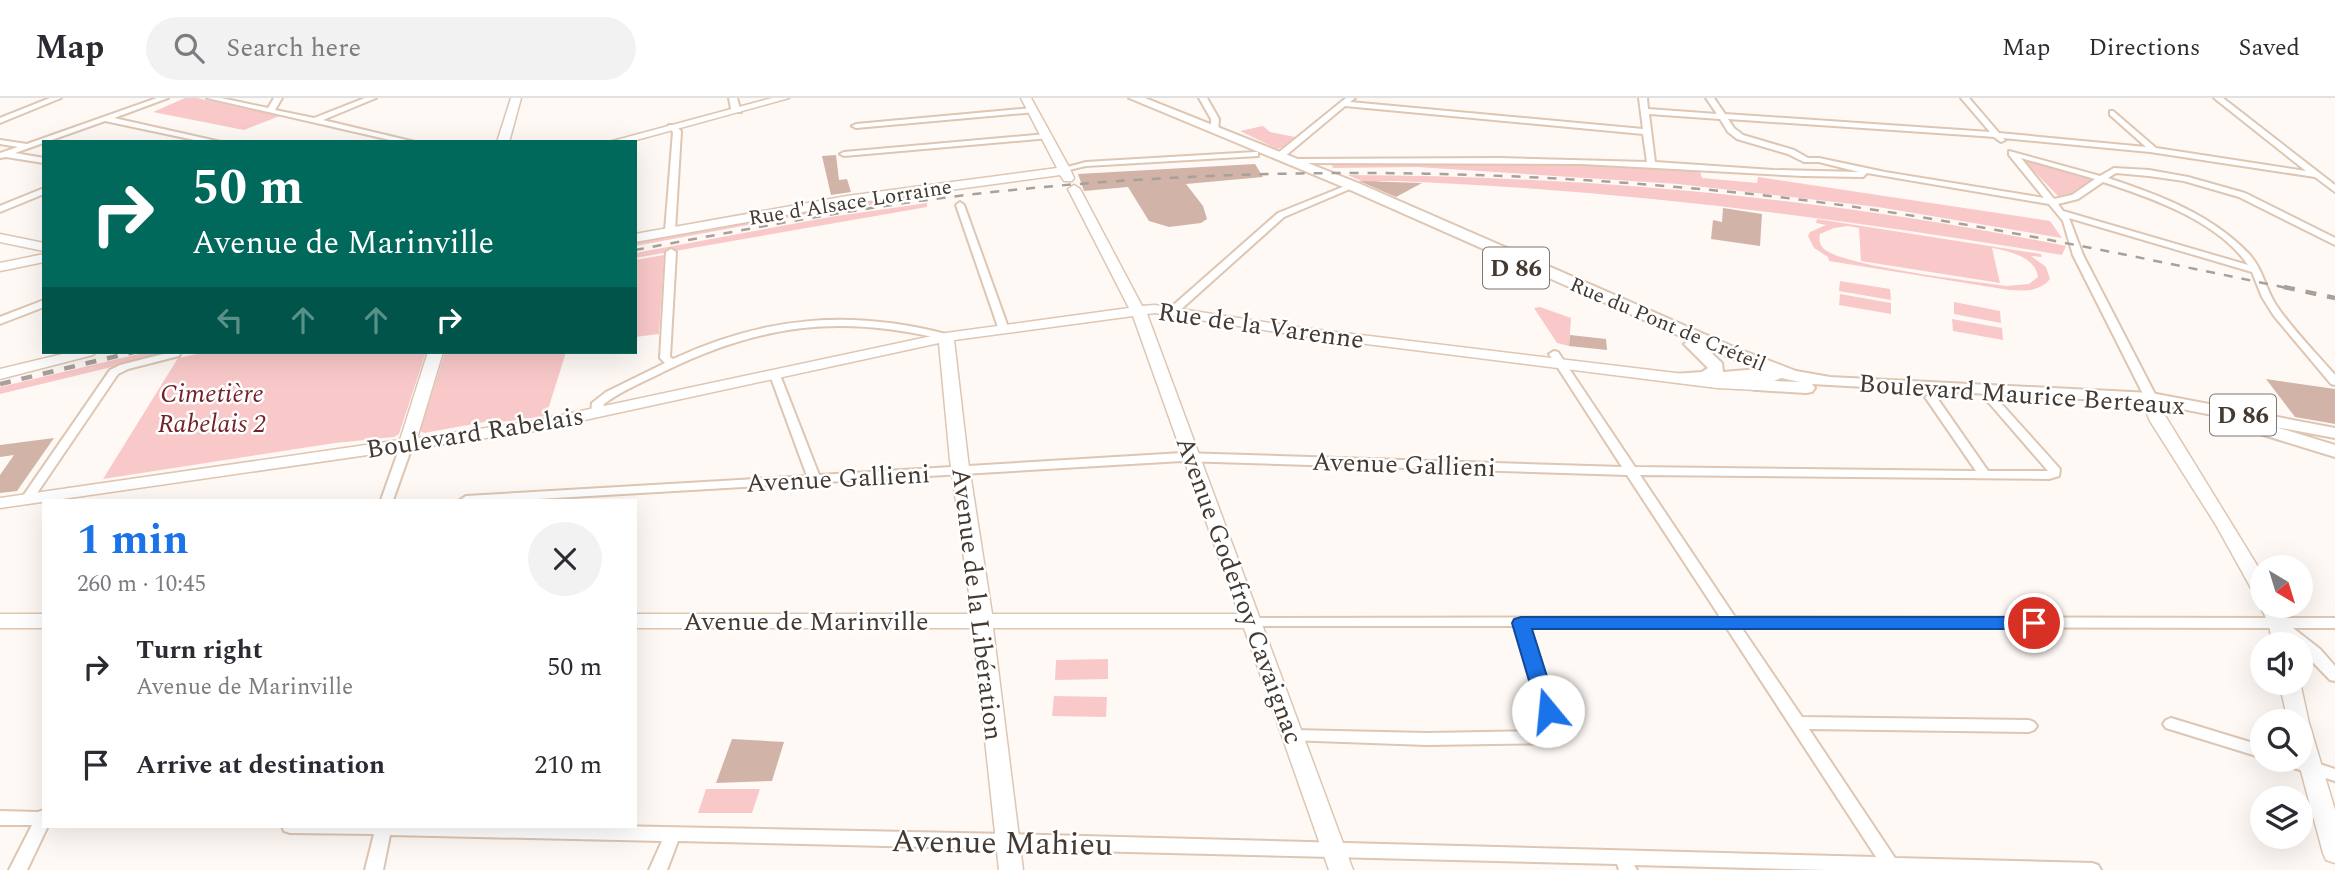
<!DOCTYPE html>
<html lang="en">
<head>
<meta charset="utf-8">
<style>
  body { margin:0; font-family:Spectral,serif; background:#f2f2f3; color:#2b2b33; height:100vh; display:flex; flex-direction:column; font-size:26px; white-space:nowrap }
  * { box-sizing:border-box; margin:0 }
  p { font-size:23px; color:#7c7c81 }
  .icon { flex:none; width:38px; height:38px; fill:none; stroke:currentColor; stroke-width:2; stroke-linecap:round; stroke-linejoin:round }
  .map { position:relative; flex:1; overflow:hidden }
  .drawer { position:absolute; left:42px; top:401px; width:595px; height:329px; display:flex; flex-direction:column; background:#fff; border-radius:0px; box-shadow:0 7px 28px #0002 }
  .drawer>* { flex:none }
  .hud { position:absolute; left:42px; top:42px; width:595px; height:214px; border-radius:0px; box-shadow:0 7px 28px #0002; background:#00695c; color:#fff; overflow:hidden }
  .needle { width:46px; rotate:142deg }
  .fabs { position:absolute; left:2250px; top:457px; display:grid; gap:14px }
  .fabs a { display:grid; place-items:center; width:63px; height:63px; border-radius:50%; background:#fff; box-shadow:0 7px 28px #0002; font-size:35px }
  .pin { position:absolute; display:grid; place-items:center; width:60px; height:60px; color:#fff; margin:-30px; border:4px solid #fff; border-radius:50%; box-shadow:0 2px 7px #0007 }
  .me { position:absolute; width:77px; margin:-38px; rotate:343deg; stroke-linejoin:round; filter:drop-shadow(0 0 5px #0008) }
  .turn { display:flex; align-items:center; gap:24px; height:147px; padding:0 35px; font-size:32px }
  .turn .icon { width:91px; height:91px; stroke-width:2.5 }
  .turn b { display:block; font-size:49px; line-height:60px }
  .lanes { display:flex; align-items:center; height:66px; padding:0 35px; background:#0003; justify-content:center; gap:35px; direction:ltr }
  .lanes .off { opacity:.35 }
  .round { display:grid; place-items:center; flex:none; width:74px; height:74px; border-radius:37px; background:#f2f2f3 }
  .summary { display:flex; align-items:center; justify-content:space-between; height:119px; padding:0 35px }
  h1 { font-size:42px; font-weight:700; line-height:52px; color:#1a73e8 }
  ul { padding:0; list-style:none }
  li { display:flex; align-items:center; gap:21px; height:98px; padding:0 35px }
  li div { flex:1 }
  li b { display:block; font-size:26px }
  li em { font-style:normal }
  header { display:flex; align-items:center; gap:42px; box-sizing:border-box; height:98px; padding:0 35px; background:#fff; border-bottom:2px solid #e1e1e2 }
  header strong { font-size:33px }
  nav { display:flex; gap:38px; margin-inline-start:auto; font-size:24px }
  .search { width:490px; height:63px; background:#f2f2f3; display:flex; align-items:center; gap:18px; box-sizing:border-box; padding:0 24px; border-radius:38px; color:#7c7c81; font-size:26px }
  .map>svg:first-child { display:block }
</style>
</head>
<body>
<header>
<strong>Map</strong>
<div class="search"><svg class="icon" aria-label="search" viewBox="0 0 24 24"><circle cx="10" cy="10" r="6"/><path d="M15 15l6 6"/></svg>Search here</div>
<nav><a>Map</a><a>Directions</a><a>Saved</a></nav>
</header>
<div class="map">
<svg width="2335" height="772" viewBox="0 0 2335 772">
  <rect width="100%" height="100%" fill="#fef9f5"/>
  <g fill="#f9c9c9" fill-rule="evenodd">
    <path d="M185 0H197L280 18 244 32 153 14Z"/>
    <path d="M1263 28 1270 34 1295 39 1283 49 1277 51 1240 33Z"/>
    <path d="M2027 61 2094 80 2096 81 2070 100 2059 99 2023 62Z"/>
    <path d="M1335 64H1522L1700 73 1702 80 1757 85 1758 79 2050 123 2062 140 1878 109 1678 86 1417 69 1333 70 1331 65Z"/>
    <path d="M1348 77C1590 78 1828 100 2066 148L2062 157C1842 120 1620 92 1397 83H1380L1372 88Z"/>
    <path d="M1022 82 924 96 925 99 802 117 635 148V142L789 114Z"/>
    <path d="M927 105V109L635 160V155L830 119Z"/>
    <path d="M1817 121 2041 156 2042 159 2031 158 2046 169 2050 181C2039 194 2025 193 2009 192L1829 163 1828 159 1814 150 1808 138 1810 134 1826 127 1816 125ZM1848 128 1859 130 1861 163 2000 185 1992 150C2010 153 2035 159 2038 179L2029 186 2006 188C1973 183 1843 168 1824 151 1819 146 1819 142 1820 136L1834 130Z"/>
    <path d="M664 157 659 236 635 239V162Z"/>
    <path d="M1840 183 1890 191 1891 202 1839 193Z"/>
    <path d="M1840 196 1891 205V216L1839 207Z"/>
    <path d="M1954 204 2000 213 2001 225 1954 216Z"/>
    <path d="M1540 209 1571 220 1569 248 1557 245 1534 210Z"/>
    <path d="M1952 221 2002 230 2003 242 1953 233Z"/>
    <path d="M147 254H174L0 296V289Z"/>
    <path d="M206 254H426L399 336 394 339 335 345 103 381 178 260Z"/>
    <path d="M445 254H566L546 318 494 325 490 323 424 335 420 333Z"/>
    <path d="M1108 561V581L1055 582 1056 562Z"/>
    <path d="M1054 598 1107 599 1106 619 1052 618Z"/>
    <path d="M706 691H760L752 715H698Z"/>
  </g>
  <g fill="#d2b3a8">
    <path d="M836 57 839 82 847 81 851 94 831 97 822 58Z"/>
    <path d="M1255 66 1263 79 1186 86 1203 108 1207 121 1201 125 1169 129 1149 123 1128 89 1084 93 1078 76Z"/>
    <path d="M1359 83 1422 85 1396 99Z"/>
    <path d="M1723 110 1762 116 1760 148 1711 141 1713 122 1722 124Z"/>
    <path d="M1570 237 1606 241 1607 252 1569 248Z"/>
    <path d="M2266 281 2335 291V326L2295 319Z"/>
    <path d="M54 340 17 393 0 395V377L14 357 0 359V347Z"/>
    <path d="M732 641 784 644 772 683 716 685Z"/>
  </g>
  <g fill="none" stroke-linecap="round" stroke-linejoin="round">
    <defs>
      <g id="street">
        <path d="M50 0H61L0 25V20Z"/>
        <path d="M157 0H168L114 20 221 44H204L105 23 15 55 44 60V65L6 59 0 60V55L18 49 0 46V42L27 46Z"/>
        <path d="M207 0H221L268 10 274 0H282L275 12 314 20 365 0H376L323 22 415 44H399Z"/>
        <path d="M729 0H737L741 14H735L731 11Z"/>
        <path d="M1199 0H1207L1219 21 1218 33 1211 31V21Z"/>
        <path d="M1346 0H1355L1350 4 1643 31 1639 0H1647L1648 11 1717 16 1706 0H1714L1725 16 1990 34 1961 0H1969L1999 35 2146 49 2110 17V13H2113L2156 50 2306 73 2214 0H2223L2335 87V94L2315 79 2150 54 2003 40 2005 42 2001 44 1994 39 1982 38 1728 21 1734 30 1743 37 1794 52 1808 60H1819L1885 74 2044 100 2009 57V53L2100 78 2114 70 2149 72 2188 79 2245 95 2335 140V147L2239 99 2184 83 2149 78 2116 75 2108 80C2159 97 2211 116 2249 156 2263 171 2265 190 2276 207 2293 232 2315 254 2335 277V287L2331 286 2274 218 2262 199 2252 174 2069 120 2083 157 2157 300 2159 311 2157 313H2149L2145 300 2073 157 2063 123 2049 106 1867 75 1863 79 1803 78 1582 66 1291 65 1290 63 1294 61 1500 60 1647 64 1643 36 1345 8 1284 59H1278V55ZM1649 16 1720 21 1728 34 1737 41 1788 56 1804 64H1819L1859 74 1773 72 1655 64ZM2021 60 2095 81 2072 97 2054 101ZM2103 84C2152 100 2218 123 2248 167L2063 113 2058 106 2078 101Z"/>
        <path d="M1033 10H1036V14L856 30 852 28 856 26Z"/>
        <path d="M669 27H675L681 33 675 133 670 136 665 133 673 34 668 29Z"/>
        <path d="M1046 36 1050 38 1049 40 844 58 840 56 844 54Z"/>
        <path d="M1255 54H1258V58L1086 68 1064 73 1060 71 1086 64Z"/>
        <path d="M1350 86 1357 88 1284 119 1178 214H1170V210L1278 115Z"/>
        <path d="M44 90V96L0 114V108Z"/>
        <path d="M960 104 964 107 1008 229 1007 231H999L998 229 956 107Z"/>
        <path d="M671 151 676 154 670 259 673 261C766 218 851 211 950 237L951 239 946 242C841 216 761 226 665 273 644 284 622 292 604 306L601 317H593L591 315 592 305 606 294 665 265 660 260 666 154Z"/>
        <path d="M1521 159 1524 160V164L1513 170 1507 179 1509 183 1507 185H1501L1497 179 1506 166Z"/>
        <path d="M44 202V209L0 226V219Z"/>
        <path d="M1554 253 1558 254 1635 369 1976 373 1925 299 1931 296 1935 297 1988 373H2048L1990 306 1988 304 1994 301 1998 302 2060 371 2059 378 2049 381 1640 377 1735 519 2335 520V530H2293L2320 551 2335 568V583L2330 582 2301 552V546H2294L2274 530 1741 529 1802 619 2029 622 2034 624 2037 628 2034 632 2029 634 1809 631 1895 760 2092 765 2098 767 2101 772H1827L1634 767 1637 772H1619L1617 766 678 743 667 772H649L662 743 390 737 383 772H365L374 736 290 735 284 733 282 728H614L1008 736 1876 759 1726 529 1529 528 1565 639 1562 643 1557 645 1427 647 1288 642 1285 638 1288 634 1293 632 1427 635 1548 633 1515 528H1252L1247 526 1245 523 1247 520 1720 519 1627 377 1182 363 521 402H460L466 398 807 378 770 277 775 274 780 277 819 377 1182 355 1622 369 1549 256Z"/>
        <path d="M171 254H179L180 256 179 258 128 271 118 276 31 404H23L21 401 110 272 120 267Z"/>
        <path d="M407 342 413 346 393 402H381L401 346Z"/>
        <path d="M2171 620 2263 648V660L2166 630 2163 626 2166 622Z"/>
        <path d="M2301 660 2335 671V683L2281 666 2279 662Z"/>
        <path d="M44 712V728H48L27 772H9L32 727H0V713L38 714Z"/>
      </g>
      <g id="secondary">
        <path d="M511 0H521L509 44H497Z"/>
        <path d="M772 0H789L629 44H609Z"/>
        <path d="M1021 0H1031L1070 71 1074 80 1072 83H1064L1060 77 847 106 635 144V136L847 98 1057 70Z"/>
        <path d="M1074 87 1080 91 1142 208 1155 207 1303 230 1717 280 1757 282 1765 287 1757 292 1717 290 1303 238 1155 215 1147 216 1353 772H1329L1244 530H993L1023 772H999L973 530H635V516H972L950 362 939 245 534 333 0 410V400L400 342 428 254H443L417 340 534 323 946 235 1129 210 1068 91ZM1133 218 1239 516H992L968 362 954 242Z"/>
        <path d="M0 136 44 145V153L0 144Z"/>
        <path d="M44 156V164L0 173V165Z"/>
        <path d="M71 254H96L93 257 0 281V271Z"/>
        <path d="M2153 306 2161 311 2263 477V500L2256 499 2216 427 2150 323 2145 311Z"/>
        <path d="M2263 504V508H2280L2289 526 2292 546H2272L2269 526 2260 508Z"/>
        <rect x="0" y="516" width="44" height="14"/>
        <path d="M2279 584H2300L2309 625 2335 712V765L2326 762 2323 755 2298 662H2301V623H2288Z"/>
      </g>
      <path id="primary" d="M1129 0H1145L1358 85 1736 250 1796 273 1830 279 2151 295 2335 330V340L2276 329 2335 347V359L2260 336 2257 332 2264 327 2151 305 1812 286 1815 290 1812 294 1806 295 1757 292 1751 291 1748 287 1751 284H1674L1671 280 1674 276 1702 274 1708 270 1684 246 1689 242 1348 91ZM1706 250 1759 271 1723 274 1722 265ZM1781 280 1800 284 1774 283Z"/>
    </defs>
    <use href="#street" stroke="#dec6b2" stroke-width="4"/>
    <use href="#secondary" stroke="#dec6b2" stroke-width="3"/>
    <use href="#primary" stroke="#dec6b2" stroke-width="4"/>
    <use href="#street" fill="#fff" fill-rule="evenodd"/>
    <use href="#secondary" fill="#fff" fill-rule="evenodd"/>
    <use href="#primary" fill="#fff" fill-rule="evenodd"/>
    <path stroke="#a8a09b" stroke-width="2.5" stroke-dasharray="9 9" stroke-linecap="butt" d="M635 152C748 131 861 109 975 96 1223 68 1473 69 1721 93 1913 111 2103 152 2292 191"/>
    <g stroke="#a8a09b" stroke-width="4.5" stroke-dasharray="11 11" stroke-linecap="butt">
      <path d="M2284 189 2335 200"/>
      <path d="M0 286 134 254"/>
    </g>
  </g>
  <path fill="#1a73e8" stroke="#114b97" stroke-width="2" d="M1521 519H2034L2040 521 2043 525 2040 530 2034 531H1532L1558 613 1555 618 1548 620 1541 618 1538 613 1512 525 1514 521Z"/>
  <g text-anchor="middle" stroke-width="5" stroke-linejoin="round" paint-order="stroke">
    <g font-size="21" fill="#443a32" stroke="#fff">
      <text transform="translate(850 104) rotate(-9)" y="7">Rue d'Alsace Lorraine</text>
      <text transform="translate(1668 226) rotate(23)" y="7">Rue du Pont de Créteil</text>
    </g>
    <g fill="#fff" stroke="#7c7570" stroke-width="2">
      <rect x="1483" y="149.5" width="66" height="41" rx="5"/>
      <rect x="2210" y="296.5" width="66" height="41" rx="5"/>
    </g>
    <g font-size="24" font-weight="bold" fill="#443a32">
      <text x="1516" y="178">D 86</text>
      <text x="2243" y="325">D 86</text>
    </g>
    <g font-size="26" fill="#443a32" stroke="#fff">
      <text transform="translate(1261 227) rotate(8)" y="9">Rue de la Varenne</text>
      <text transform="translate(2022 296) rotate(4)" y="9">Boulevard Maurice Berteaux</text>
      <text transform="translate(475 334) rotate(-9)" y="9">Boulevard Rabelais</text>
      <text transform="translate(1404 366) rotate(2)" y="9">Avenue Gallieni</text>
      <text transform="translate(838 380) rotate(-3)" y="9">Avenue Gallieni</text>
      <text transform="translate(1240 492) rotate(70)" y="9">Avenue Godefroy Cavaignac</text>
      <text transform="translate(978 506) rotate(83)" y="9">Avenue de la Libération</text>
      <text x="806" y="532">Avenue de Marinville</text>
    </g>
    <g font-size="26" font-style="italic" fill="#74222a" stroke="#fff">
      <text x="212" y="304">Cimetière<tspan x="212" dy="30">Rabelais 2</tspan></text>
    </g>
    <g font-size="32" fill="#443a32" stroke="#fff">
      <text transform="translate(1002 744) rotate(1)" y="11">Avenue Mahieu</text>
    </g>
  </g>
</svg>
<div class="fabs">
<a><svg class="needle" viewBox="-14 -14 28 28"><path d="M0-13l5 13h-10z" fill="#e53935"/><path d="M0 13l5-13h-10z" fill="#7c7c81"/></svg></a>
<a><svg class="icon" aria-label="sound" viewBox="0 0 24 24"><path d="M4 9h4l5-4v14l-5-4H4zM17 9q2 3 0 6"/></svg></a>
<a><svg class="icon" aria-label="search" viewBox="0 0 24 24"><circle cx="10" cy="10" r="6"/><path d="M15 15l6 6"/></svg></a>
<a><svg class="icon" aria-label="layers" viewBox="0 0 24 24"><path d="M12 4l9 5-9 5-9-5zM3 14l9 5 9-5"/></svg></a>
</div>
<div class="pin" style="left:2034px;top:525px;background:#d93025"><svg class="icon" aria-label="arrive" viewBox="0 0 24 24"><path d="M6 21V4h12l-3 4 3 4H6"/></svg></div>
<svg class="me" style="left:1548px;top:613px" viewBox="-20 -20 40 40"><circle r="19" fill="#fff"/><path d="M0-13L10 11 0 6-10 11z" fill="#1a73e8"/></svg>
<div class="hud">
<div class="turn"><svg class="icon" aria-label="right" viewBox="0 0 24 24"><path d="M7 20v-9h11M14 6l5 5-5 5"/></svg><div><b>50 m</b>Avenue de Marinville</div></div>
<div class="lanes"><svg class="icon off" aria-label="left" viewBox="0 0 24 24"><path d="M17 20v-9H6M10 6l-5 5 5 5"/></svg><svg class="icon off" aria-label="ahead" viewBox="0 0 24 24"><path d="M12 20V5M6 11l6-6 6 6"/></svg><svg class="icon off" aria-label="ahead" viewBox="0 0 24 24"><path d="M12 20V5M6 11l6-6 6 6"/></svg><svg class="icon" aria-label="right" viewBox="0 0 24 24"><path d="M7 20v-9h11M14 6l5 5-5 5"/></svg></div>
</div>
<section class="drawer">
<div class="summary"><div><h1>1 min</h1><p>260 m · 10:45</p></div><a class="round"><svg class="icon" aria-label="close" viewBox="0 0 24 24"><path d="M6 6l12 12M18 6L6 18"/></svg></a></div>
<ul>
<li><svg class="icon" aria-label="right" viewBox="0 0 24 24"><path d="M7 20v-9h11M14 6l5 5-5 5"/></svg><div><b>Turn right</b><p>Avenue de Marinville</p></div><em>50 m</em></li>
<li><svg class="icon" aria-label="arrive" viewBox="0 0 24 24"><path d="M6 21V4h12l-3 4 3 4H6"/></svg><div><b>Arrive at destination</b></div><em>210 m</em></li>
</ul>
</section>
</div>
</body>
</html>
